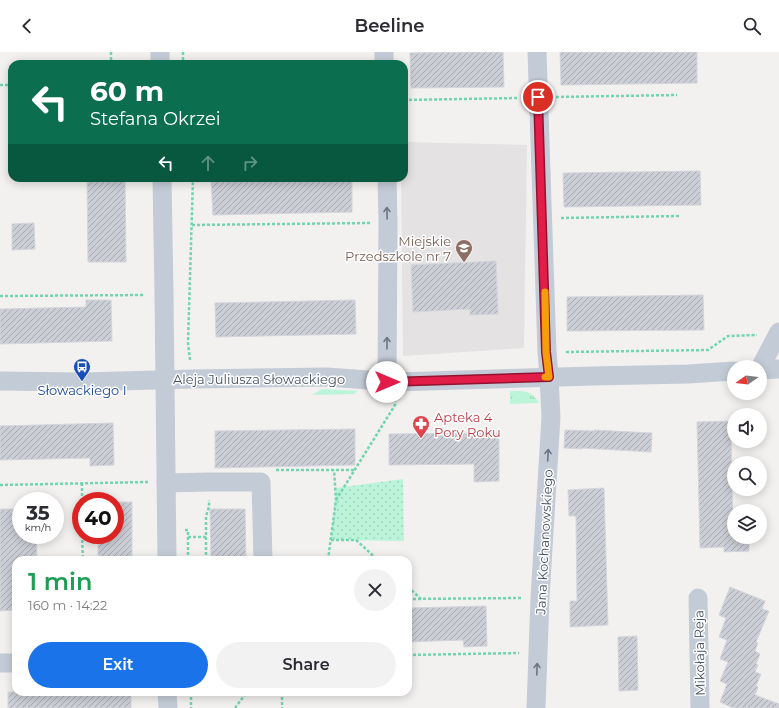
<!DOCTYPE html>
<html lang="en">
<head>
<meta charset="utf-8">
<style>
  body { margin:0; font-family:Montserrat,sans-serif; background:#f2f2f3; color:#2b2b33; height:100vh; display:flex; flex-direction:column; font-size:15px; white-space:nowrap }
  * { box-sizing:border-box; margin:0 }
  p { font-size:13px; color:#7c7c81 }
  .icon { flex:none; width:22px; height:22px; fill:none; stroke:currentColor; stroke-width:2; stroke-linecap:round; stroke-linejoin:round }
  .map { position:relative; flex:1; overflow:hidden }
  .details { position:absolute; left:12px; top:504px; width:400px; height:140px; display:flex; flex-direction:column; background:#fff; border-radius:12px; box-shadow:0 2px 10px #0003 }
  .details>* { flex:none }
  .banner { position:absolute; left:8px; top:8px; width:400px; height:122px; border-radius:12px; box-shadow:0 2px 10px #0003; background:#0b6e4f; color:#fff; overflow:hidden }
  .needle { width:26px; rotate:256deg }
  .controls { position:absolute; left:727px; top:308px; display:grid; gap:8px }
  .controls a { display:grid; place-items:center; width:40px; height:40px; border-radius:50%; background:#fff; box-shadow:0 2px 10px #0003; font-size:20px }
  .speed { position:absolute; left:12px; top:440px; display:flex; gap:8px; font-size:20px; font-weight:700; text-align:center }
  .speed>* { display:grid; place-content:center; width:52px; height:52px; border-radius:50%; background:#fff; box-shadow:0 2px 10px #0003; line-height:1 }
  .speed small { font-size:10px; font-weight:400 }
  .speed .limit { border:6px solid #d22; background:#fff; color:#111 }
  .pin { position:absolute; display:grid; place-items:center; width:34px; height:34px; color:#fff; margin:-17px; border:2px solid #fff; border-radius:50%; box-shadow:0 1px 4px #0007 }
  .me { position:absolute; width:44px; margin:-22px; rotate:90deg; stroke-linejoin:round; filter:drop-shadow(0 0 3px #0008) }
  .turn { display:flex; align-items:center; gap:14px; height:84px; padding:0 16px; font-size:18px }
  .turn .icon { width:52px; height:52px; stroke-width:2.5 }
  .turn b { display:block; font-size:28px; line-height:34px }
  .lanes { display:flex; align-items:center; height:38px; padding:0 16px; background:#0003; justify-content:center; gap:20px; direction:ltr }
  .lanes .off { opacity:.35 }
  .round { display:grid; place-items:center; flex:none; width:42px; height:42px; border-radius:21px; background:#f2f2f3 }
  .headline { display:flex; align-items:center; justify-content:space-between; height:68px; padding:0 16px }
  h1 { font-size:24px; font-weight:600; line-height:30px; color:#1e9e55 }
  .cta { display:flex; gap:8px; margin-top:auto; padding:8px 16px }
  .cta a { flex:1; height:46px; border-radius:24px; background:#1a73e8; color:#fff; font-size:16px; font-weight:600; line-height:46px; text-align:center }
  .cta a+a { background:#f2f2f3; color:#2b2b33 }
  header { display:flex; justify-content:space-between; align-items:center; height:52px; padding:0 16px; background:#fff; font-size:18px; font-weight:600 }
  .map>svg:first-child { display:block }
</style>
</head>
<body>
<header><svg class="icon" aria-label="back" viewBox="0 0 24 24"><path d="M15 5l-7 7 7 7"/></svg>Beeline<svg class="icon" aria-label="search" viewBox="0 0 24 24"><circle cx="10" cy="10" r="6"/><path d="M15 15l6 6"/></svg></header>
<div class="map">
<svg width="779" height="656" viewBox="0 0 779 656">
  <defs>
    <pattern id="grass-tufts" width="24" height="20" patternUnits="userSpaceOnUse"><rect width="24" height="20" fill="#bbf4d8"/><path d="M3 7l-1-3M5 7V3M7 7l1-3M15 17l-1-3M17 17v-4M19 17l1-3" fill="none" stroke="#a2d3bc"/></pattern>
    <pattern id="park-dots" width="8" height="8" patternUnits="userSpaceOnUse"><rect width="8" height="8" fill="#bbf4d8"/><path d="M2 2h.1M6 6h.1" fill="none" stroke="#a2d3bc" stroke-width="1.8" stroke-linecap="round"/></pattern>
    <pattern id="building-hatch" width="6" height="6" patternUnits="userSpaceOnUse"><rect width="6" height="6" fill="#ccced6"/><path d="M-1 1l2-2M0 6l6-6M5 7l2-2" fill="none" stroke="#a7aab1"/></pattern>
  </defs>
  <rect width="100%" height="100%" fill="#f3f1f0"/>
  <path fill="#e4e2e2" d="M404 90 527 93 524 296 403 304 401 126H404Z"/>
  <path fill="url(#grass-tufts)" d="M510 339C523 339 532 338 539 351L510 352Z"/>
  <path fill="url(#park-dots)" d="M403 427 404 489 331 488 336 436Z"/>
  <path fill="#bbf4d8" d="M322 337 358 339 354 342 312 343Z"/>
  <g fill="url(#building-hatch)" stroke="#d4d5dc">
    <path d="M474 0H503L504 35 411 36 410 1Z"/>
    <path d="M560 0H697V31L561 33Z"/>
    <path d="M700 119 701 153 564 155 563 121Z"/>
    <path d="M87 126H125L126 210H88Z"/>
    <path d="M352 126V160L213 163 211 128Z"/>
    <path d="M34 171 35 197 12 198V172Z"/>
    <path d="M496 209 498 262 470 263V257L413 260 411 213Z"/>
    <path d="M703 243 704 278 567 279V245Z"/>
    <path d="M86 248H111L112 289 0 292V257L86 255Z"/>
    <path d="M355 248 356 282 216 285 215 251Z"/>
    <path d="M734 369V385H731L733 480H734V485H749V499L724 500V495L700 496 697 370Z"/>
    <path d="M113 371 114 413 90 414V406L0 408V374Z"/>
    <path d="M355 377V413L215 416V379Z"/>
    <path d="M565 378 594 379V378L652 381 651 400 582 396V397L564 396Z"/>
    <path d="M499 381V429L474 430V412L389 413V382Z"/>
    <path d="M604 436 608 573 570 575V549H577L576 464H569L568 438Z"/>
    <path d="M115 450H132V508H98V483H115Z"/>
    <path d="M0 457H21V483H36L37 508H16V558L0 559Z"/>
    <path d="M210 457H245L246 508H211Z"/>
    <path d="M730 535 765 549 762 557 769 559 756 590 758 591 755 599 760 602 756 612 758 613 755 620 761 622 756 634 758 635 755 643 779 652V656H733L720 650 727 632 720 629 728 610 720 607 727 588 719 585 726 566 719 563Z"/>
    <path d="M486 554 487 594 464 595 463 588 408 590V556Z"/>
    <path d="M637 584 638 638 619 639 618 585Z"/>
    <rect x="8" y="640" width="123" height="16"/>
  </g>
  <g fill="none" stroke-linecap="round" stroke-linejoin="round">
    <g stroke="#70d5b0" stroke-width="2.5" stroke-dasharray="3 2" stroke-linecap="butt">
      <path d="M111 0V12"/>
      <path d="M183 0V12"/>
      <path d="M0 33H12"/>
      <path d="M556 45 677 43"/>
      <path d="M404 48 519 46"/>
      <path d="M561 166 679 164"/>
      <path d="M192 173 370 171"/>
      <path d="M0 244 145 243"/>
      <path d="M566 300 708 298 728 284 757 283"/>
      <path d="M190 308 188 291 193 126"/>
      <path d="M276 418H354"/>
      <path d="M82 431V449"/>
      <path d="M0 433 148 430"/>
      <path d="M336 448 395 353V349"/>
      <path d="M185 478H188V508"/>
      <path d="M82 483 83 508"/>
      <path d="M188 485H206"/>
      <path d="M331 488H356L378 508"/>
      <path d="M206 508V464L209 455V448"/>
      <path d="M328 508 336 448 334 418"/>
      <path d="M408 535 421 547"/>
      <path d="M408 547 521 546"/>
      <path d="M408 603 519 601"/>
      <path d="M191 640V656"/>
      <path d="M282 640V656"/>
      <path d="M235 656 247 640"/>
    </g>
    <g stroke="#c3cbd6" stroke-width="19">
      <path d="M160 0V12"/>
      <path d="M384 0V12"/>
      <path d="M162 126 164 242 167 508"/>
      <path d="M387 126 388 171 387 330"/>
      <path d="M760 316 779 280"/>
      <path d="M760 318 779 317"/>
      <path d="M0 329 82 330 193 327 327 325 395 330 593 324 688 322 734 319"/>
      <path d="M166 431 208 430H261L263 508"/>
      <path d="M698 546 700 656"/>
      <path d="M0 611H16"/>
      <path d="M167 640 168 656"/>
      <path d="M536 656 540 546 551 365 549 325 547 300 537 0"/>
    </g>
  </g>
  <defs><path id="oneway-shaft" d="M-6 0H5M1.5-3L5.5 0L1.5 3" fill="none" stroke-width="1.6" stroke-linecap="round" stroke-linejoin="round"/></defs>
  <g stroke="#6c7683">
    <use href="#oneway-shaft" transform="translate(387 161) rotate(-91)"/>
    <use href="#oneway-shaft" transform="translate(387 291) rotate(-90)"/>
    <use href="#oneway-shaft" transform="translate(548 403) rotate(-87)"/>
    <use href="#oneway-shaft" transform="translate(537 617) rotate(-88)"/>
  </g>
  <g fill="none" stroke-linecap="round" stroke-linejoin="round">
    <defs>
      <path id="route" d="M387 330 549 325 546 300 538 45"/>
    </defs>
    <use href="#route" stroke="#92132f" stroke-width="10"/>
    <use href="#route" stroke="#e11d48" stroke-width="7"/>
    <path stroke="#f59e0b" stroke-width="7" d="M545 240 546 300 549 325H545"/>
  </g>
  <defs>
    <symbol id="school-pin" viewBox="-11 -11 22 30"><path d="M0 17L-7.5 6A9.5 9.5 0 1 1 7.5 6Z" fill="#8d6e63" stroke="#fff"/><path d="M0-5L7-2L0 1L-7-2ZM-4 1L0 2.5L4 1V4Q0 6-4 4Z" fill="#fff"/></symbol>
    <symbol id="bus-pin" viewBox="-11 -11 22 30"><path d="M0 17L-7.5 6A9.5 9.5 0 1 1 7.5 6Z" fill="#1a4fb4" stroke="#fff"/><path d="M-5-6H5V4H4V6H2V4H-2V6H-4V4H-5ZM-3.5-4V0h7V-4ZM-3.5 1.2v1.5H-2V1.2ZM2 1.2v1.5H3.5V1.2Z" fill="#fff"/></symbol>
    <symbol id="pharmacy-pin" viewBox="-11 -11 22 30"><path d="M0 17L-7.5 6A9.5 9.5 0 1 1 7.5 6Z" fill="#e0444e" stroke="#fff"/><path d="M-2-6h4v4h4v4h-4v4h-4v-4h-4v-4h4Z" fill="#fff"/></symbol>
  </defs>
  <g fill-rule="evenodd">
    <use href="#school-pin" x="454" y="186" width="20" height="27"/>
    <use href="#bus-pin" x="72" y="305" width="20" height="27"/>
    <use href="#pharmacy-pin" x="411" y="362" width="20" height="27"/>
  </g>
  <g text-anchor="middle" stroke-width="3" stroke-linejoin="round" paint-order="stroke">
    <g font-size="13" fill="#785e54" stroke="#fff" text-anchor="end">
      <text x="451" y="194">Miejskie<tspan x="451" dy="15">Przedszkole nr 7</tspan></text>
    </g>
    <g font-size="13" fill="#465160" stroke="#fff">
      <text x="259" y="332">Aleja Juliusza Słowackiego</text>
      <text transform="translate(544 490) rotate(-87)" y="5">Jana Kochanowskiego</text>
      <text transform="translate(699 601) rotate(-91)" y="5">Mikołaja Reja</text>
    </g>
    <g font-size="13" fill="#164399" stroke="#fff">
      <text x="82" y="343">Słowackiego I</text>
    </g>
    <g font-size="13" fill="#be3a42" stroke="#fff" text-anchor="start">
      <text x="434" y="370">Apteka 4<tspan x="434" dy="15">Pory Roku</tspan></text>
    </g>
  </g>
</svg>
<div class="controls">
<a><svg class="needle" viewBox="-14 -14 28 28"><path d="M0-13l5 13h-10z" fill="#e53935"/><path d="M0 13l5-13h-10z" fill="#7c7c81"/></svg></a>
<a><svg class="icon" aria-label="sound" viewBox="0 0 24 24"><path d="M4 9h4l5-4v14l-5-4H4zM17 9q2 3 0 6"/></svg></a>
<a><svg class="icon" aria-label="search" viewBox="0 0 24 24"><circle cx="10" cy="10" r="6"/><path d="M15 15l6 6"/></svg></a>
<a><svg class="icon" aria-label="layers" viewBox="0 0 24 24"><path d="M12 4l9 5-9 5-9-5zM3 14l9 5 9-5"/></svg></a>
</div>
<div class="speed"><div>35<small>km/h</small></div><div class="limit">40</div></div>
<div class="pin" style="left:538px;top:45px;background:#d93025"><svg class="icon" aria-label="arrive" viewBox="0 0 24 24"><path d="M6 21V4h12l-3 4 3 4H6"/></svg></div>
<svg class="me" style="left:387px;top:330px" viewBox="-20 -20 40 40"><circle r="19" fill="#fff"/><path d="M0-13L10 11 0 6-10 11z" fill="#e11d48"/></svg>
<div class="banner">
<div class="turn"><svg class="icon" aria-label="left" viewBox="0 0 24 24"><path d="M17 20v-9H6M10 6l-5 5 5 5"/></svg><div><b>60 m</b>Stefana Okrzei</div></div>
<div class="lanes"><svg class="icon" aria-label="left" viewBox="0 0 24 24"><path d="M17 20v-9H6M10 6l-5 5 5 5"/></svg><svg class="icon off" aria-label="ahead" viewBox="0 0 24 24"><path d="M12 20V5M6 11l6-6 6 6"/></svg><svg class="icon off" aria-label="right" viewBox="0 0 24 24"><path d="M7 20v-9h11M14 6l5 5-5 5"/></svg></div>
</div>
<section class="details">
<div class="headline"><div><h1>1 min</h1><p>160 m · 14:22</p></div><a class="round"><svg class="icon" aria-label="close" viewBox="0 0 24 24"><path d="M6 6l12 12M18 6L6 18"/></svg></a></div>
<div class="cta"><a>Exit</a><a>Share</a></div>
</section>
</div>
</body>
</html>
